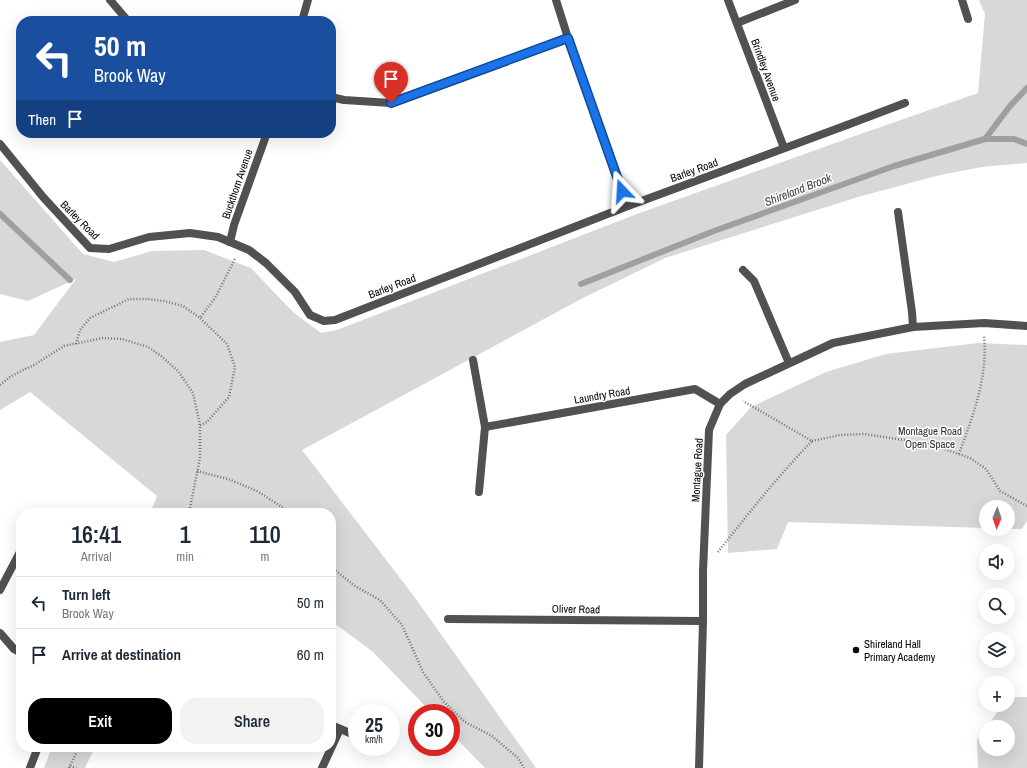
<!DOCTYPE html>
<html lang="en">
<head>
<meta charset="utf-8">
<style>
  body { margin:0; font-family:"Archivo Narrow",sans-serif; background:#f2f2f3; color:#1f2937; height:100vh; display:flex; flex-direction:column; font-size:15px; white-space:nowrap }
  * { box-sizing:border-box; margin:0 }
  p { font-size:13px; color:#747a83 }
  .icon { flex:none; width:22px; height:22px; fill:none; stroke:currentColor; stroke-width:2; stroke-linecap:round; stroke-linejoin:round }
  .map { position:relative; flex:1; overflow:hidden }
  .details { position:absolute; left:16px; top:508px; width:320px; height:244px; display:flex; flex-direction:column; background:#fff; border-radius:16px; box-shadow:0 4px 16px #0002 }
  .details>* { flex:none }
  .top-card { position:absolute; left:16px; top:16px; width:320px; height:122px; border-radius:16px; box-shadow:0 4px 16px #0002; background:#1a4fa0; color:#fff; overflow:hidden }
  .needle { width:26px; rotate:182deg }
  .controls { position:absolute; left:979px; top:500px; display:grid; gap:8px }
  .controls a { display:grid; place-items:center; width:36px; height:36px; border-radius:50%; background:#fff; box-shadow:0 4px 16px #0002; font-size:20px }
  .speed { position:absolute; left:348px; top:704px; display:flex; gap:8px; font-size:20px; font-weight:700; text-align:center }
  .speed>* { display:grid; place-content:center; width:52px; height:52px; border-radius:50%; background:#fff; box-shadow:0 4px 16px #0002; line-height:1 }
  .speed small { font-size:10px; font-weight:400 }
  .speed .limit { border:6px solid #d22; background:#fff; color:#111 }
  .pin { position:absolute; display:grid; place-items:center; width:34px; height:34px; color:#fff; margin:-41px -17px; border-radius:50% 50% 50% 0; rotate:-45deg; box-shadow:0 0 4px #0007 }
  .pin .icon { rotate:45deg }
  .me { position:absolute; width:44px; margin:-22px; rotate:340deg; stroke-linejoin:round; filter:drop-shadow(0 0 3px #0008) }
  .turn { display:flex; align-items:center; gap:14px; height:84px; padding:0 12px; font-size:18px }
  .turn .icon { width:52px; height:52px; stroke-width:2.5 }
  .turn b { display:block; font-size:28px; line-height:34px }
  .then { display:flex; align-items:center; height:38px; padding:0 12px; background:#0003; gap:8px; font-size:15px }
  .eta { display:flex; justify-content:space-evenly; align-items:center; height:68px; text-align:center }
  .eta b { font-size:24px; font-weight:600; line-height:28px }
  .action { display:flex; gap:8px; margin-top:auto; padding:8px 12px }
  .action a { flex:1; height:46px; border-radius:16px; background:#000; color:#fff; font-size:16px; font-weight:600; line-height:46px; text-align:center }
  .action a+a { background:#f2f2f3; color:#1f2937 }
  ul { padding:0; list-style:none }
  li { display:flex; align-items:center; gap:12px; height:52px; padding:0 12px; border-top:1px solid #e0e1e3 }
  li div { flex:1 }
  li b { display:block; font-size:15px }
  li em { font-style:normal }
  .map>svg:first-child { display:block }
</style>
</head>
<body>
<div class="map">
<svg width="1027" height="768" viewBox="0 0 1027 768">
  <rect width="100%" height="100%" fill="#fff"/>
  <g fill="#d8d8d8">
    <path d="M979 0H1027V163L982 167 940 175 858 197 665 258 581 299 302 450 413 595 536 768H485L451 733V713H432L372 651 331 621V513H150L157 496 30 392 0 410V342L34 335 76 279 28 301 0 294V160L83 254 114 262 152 251 204 250 251 268 293 312 321 333 337 330 637 214 852 137 978 93 985 14Z"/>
    <path d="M978 343 1027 345V521L1022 529H1008V507H986V528L788 522 777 549 728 553 726 435 751 407 826 372 886 354Z"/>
    <path d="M1008 697H1027V768H978L977 740 986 728V749H1008V727H987L1002 705H1008Z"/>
    <path d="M52 747H95L85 768H44Z"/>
  </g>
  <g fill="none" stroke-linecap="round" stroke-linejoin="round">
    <g stroke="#9f9f9f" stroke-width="6">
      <path d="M985 139 1010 106 1027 88"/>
      <path d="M0 214 70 280"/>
      <path d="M581 284 714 231 894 166 985 139H1014L1027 144"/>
    </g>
    <g stroke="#737373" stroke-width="2.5" stroke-dasharray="1 2" stroke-linecap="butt">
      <path d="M76 344 80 330 90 318 129 299H148L164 301 183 306 200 318"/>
      <path d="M0 385 10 377 21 371 34 365 64 346 103 338 122 339 148 347 161 356 178 371 193 393 200 425V458L189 513"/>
      <path d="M200 425 207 422 229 397 235 367 227 344 200 318 215 298 235 259"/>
      <path d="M812 441 840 435 864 434 930 444 970 458 986 469 1000 491 1027 506"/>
      <path d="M959 454C973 415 988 378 984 336"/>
      <path d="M197 471 228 479 257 491 285 509 288 513"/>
      <path d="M718 552C748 514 778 476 812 441L743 401"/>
      <path d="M331 567 355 586 380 600 402 625 423 672 444 702 465 722 492 736 518 758 524 768"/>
      <path d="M70 766 76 768"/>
      <path d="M69 768 79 747"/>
    </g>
    <g stroke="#515151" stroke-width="8">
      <path d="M962 0 968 19"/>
      <path d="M847 125 905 103"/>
      <path d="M898 212 912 312 913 327"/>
      <path d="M743 270 754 281 789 363"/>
    </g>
    <g stroke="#515151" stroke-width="8">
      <path d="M110 0 128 21"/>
      <path d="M556 0 568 38 628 206"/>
      <path d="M728 0 784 148"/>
      <path d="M302 21 308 0"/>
      <path d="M737 23 795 0"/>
      <path d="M331 97 344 100 391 103 568 38"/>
      <path d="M0 144 43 197 90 248 109 249 149 237 190 233 218 237 249 250 266 263 295 292 310 315 324 321 335 320 628 206 847 125"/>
      <path d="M230 242 234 225 267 133"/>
      <path d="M473 360 485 427 695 389 720 404"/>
      <path d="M479 492 485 427"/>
      <path d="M0 590 21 550"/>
      <path d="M448 619 703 621"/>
      <path d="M0 633 14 649 21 653"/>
      <path d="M331 725 357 736"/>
      <path d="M30 768 38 747"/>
      <path d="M322 768 340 729"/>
      <path d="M699 768 703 621V571L709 430 720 404 730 394 745 384 833 343 913 327 984 323 1027 326"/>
    </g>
  </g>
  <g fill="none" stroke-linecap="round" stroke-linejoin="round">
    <defs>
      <path id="route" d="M391 103 568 38 622 191"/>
    </defs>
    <use href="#route" stroke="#114b97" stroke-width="10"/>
    <use href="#route" stroke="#1a73e8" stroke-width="7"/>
  </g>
  <circle fill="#000" stroke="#fff" stroke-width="1.5" cx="856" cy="650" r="4"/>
  <g text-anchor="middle" stroke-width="3" stroke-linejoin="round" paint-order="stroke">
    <g font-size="11" fill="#000" stroke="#fff">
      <text transform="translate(766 70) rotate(70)" y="4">Brindley Avenue</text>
      <text transform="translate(694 170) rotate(-20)" y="4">Barley Road</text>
      <text transform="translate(237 184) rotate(-71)" y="4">Buckthorn Avenue</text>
      <text transform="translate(80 220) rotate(45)" y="4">Barley Road</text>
      <text transform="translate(392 286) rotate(-21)" y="4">Barley Road</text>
      <text transform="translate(602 395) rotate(-10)" y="4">Laundry Road</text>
      <text transform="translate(697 470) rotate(-87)" y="4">Montague Road</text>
      <text transform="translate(576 609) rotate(1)" y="4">Oliver Road</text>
    </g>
    <g font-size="11" fill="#2f2f2f" stroke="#fff">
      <text x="930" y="435">Montague Road<tspan x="930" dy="13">Open Space</tspan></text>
    </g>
    <g font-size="11" fill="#000" stroke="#fff" text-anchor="start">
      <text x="864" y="648">Shireland Hall<tspan x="864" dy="13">Primary Academy</tspan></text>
    </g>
    <g font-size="12" font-style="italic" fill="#404040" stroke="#fff">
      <text transform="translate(798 190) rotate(-21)" y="4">Shireland Brook</text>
    </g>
  </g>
</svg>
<div class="controls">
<a><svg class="needle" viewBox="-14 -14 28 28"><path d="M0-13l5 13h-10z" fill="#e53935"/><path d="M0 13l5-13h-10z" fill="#747a83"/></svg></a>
<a><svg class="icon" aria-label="sound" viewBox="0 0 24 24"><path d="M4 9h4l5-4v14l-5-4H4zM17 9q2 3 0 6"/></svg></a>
<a><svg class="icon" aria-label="search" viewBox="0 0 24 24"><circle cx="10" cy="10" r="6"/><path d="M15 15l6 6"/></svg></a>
<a><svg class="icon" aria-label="layers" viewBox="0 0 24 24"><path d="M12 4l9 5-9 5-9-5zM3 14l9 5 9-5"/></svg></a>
<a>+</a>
<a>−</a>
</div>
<div class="speed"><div>25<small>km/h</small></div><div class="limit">30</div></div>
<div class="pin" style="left:391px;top:103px;background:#d93025"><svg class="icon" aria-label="arrive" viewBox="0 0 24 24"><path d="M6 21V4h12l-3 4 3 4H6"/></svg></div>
<svg class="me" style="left:622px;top:191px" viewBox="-20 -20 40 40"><path d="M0-17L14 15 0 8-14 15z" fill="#1a73e8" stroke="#fff" stroke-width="4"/></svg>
<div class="top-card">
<div class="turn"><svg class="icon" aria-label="left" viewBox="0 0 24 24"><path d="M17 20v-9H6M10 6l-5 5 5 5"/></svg><div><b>50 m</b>Brook Way</div></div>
<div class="then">Then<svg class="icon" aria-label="arrive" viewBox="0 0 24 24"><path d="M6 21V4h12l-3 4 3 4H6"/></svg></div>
</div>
<section class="details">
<div class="eta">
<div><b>16:41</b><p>Arrival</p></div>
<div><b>1</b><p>min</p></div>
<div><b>110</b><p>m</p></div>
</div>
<ul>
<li><svg class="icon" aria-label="left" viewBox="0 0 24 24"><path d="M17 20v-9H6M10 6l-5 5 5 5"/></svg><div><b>Turn left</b><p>Brook Way</p></div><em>50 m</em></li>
<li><svg class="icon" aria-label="arrive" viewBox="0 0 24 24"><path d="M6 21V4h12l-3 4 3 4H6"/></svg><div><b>Arrive at destination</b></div><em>60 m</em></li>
</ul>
<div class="action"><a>Exit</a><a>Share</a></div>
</section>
</div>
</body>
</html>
